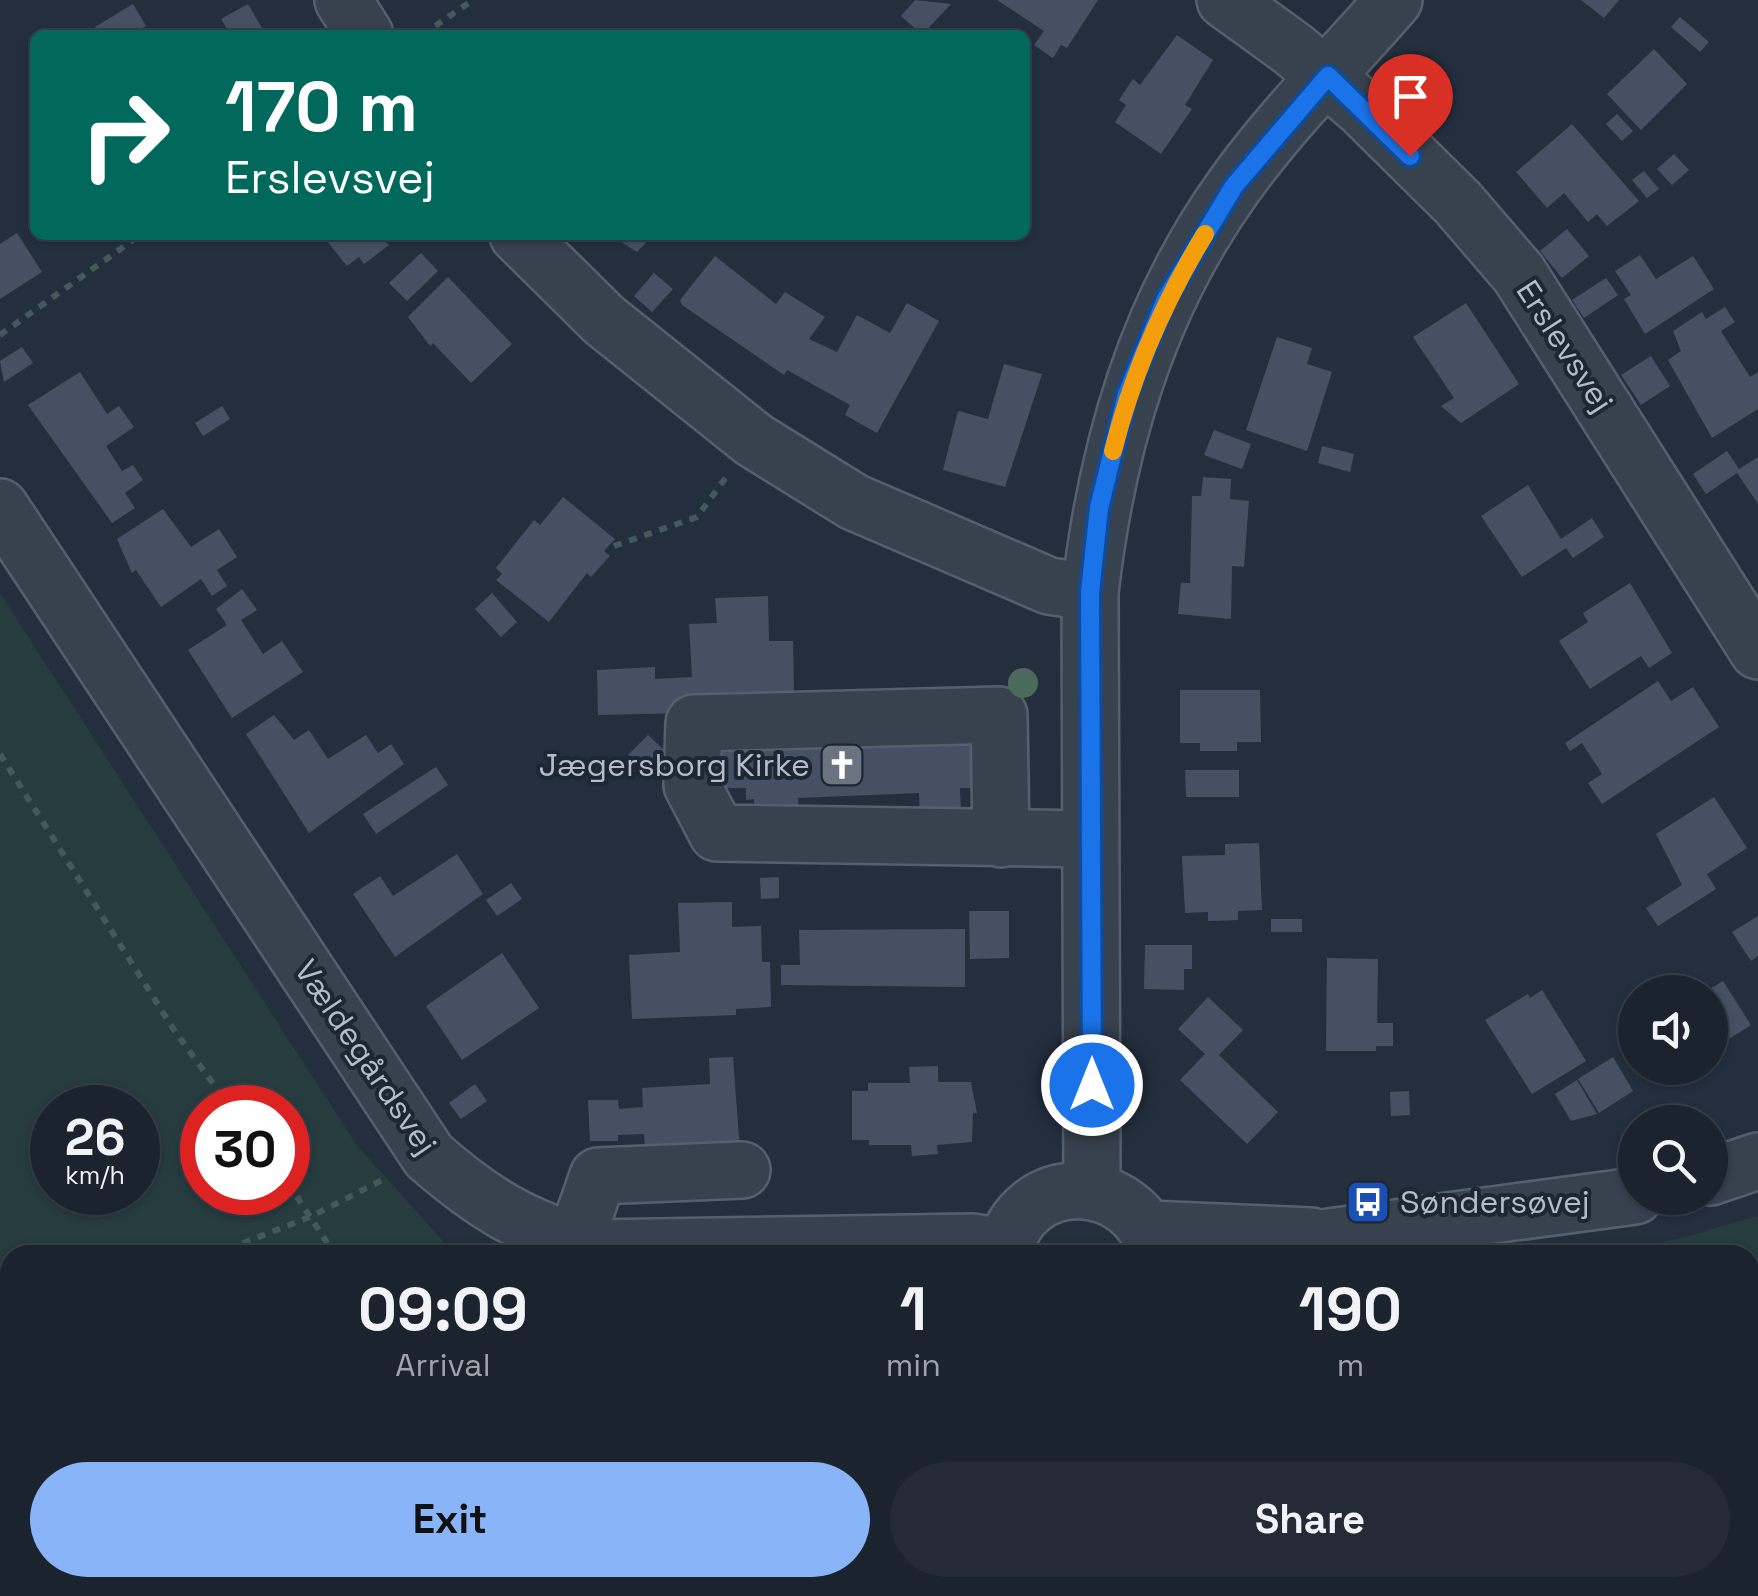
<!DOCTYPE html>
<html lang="en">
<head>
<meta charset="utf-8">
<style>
  body { margin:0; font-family:"Space Grotesk",sans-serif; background:#242b36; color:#f1f3f6; height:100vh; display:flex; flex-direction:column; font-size:38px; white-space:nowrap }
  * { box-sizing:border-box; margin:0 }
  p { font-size:32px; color:#a0a4aa }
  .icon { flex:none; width:55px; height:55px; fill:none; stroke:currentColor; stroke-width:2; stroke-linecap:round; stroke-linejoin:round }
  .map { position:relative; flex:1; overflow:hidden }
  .side { position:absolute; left:0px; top:1245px; width:1760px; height:352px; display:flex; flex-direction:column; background:#1b232e; border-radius:30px 30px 0 0; box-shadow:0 2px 8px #0004,0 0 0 2px #39404a }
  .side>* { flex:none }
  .top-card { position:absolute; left:30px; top:30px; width:1000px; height:210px; border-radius:15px; box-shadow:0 2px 8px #0004,0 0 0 2px #39404a; background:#00695c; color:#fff; overflow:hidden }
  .fabs { position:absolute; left:1618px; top:975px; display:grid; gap:20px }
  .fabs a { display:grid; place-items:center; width:110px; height:110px; border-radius:50%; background:#1b232e; box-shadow:0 2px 8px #0004,0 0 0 2px #39404a; font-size:50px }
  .speed { position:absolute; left:30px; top:1085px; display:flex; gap:20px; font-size:50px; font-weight:700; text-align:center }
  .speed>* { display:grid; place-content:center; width:130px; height:130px; border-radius:50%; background:#1b232e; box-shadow:0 2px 8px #0004,0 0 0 2px #39404a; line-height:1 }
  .speed small { font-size:25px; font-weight:400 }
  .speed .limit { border:15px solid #d22; background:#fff; color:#111 }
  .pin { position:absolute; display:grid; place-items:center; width:85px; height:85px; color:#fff; margin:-102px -42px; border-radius:50% 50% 50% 0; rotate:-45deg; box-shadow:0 0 10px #0007 }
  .pin .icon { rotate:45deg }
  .me { position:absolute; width:110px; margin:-55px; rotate:0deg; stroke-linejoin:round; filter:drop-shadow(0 0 8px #0008) }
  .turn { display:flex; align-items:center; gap:35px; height:210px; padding:0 30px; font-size:45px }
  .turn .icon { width:130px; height:130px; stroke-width:2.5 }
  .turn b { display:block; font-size:70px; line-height:85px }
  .eta { display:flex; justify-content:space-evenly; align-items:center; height:170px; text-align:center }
  .eta b { font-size:60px; font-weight:800; line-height:70px }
  .action { display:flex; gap:20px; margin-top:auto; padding:20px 30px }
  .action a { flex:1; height:115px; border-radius:60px; background:#8ab4f8; color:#111; font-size:40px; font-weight:800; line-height:115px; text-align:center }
  .action a+a { background:#242b36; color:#f1f3f6 }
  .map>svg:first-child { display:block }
</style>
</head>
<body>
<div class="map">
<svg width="1758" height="1596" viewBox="0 0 1758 1596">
  <rect width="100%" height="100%" fill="#242f3e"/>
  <g fill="#263c3f" fill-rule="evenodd">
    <path d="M0 593 356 1144 451 1250 468 1255H10V1588H670L663 1596H0ZM52 1108H138V1192H52ZM202 1108H288V1192H202Z"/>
    <path d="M1758 1216V1596H1409L1415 1588H1750V1255H1596L1678 1239Z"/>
  </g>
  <path fill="#394c67" d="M1758 1357V1552L1750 1543V1363Z"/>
  <g fill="#455162">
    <path d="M915 0 951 4 922 35 901 16Z"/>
    <path d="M997 0H1098L1067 48 1061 45 1053 58 1034 45 1044 31Z"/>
    <path d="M1581 0H1619L1604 18Z"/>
    <path d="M133 4 146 26 131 35H101L95 27Z"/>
    <path d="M248 4 266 35H231L221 19Z"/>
    <path d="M1680 17 1709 42 1700 52 1671 27Z"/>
    <path d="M1177 35 1213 60 1185 105 1192 109 1161 154 1115 122 1126 105 1119 100 1133 79 1140 85Z"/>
    <path d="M1654 49 1687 84 1641 130 1607 94Z"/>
    <path d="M1617 114 1633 131 1622 141 1606 124Z"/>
    <path d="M1572 124 1639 201 1607 226 1597 214 1588 222 1564 193 1547 208 1516 172Z"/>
    <path d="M1674 154 1689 170 1672 185 1657 169Z"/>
    <path d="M1644 171 1659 189 1647 198 1632 180Z"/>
    <path d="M1567 229 1589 256 1562 278 1540 251Z"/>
    <path d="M17 233 42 272 0 299V244Z"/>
    <path d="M322 235H388L383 239 389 245 364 264 359 257 347 266Z"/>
    <path d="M610 235H653L637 252Z"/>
    <path d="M421 253 438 271 407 301 389 283Z"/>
    <path d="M1640 255 1656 279 1693 256 1714 289 1645 334 1624 299 1631 295 1615 271Z"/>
    <path d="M715 256 776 304 785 292 825 317 809 339 837 352 857 315 890 333 907 303 939 321 877 433 845 415 850 405 787 370 784 375 682 305 680 300Z"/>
    <path d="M654 273 673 289 652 312 634 296Z"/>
    <path d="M448 277 512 344 471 383 433 343 430 346 408 317Z"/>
    <path d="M1606 278 1618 295 1584 318 1572 300Z"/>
    <path d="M1466 303 1519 384 1461 423 1441 406 1454 398 1413 337Z"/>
    <path d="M1725 307 1735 322 1721 331 1750 377 1758 372V409L1712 438 1668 360 1681 351 1673 331 1702 312 1706 319Z"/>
    <path d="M1277 337 1312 348 1307 364 1332 372 1307 451 1246 430Z"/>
    <path d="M22 347 33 363 4 382 0 361Z"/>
    <path d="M1651 356 1670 386 1641 405 1621 375Z"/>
    <path d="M1004 364 1042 374 1005 487 943 470 958 411 988 419Z"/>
    <path d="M80 372 107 414 119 406 134 427 106 446 122 471 133 465 143 480 125 493 135 508 112 523 28 405Z"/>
    <path d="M222 406 230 419 203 436 195 423Z"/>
    <path d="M1214 430 1251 444 1242 469 1204 455Z"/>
    <path d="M1322 446 1354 454 1350 472 1318 463Z"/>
    <path d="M1727 451 1739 469 1758 457V504L1737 473 1706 494 1693 474Z"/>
    <path d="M1203 477 1231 479 1230 499 1249 501 1244 567 1232 566 1231 619 1178 614 1181 583H1190L1192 496H1201Z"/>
    <path d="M1528 485 1561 539 1592 518 1604 537 1573 558 1566 548 1522 577 1481 516Z"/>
    <path d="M563 497 615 539 604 551 610 556 591 577 587 573 549 622 496 580 502 574 496 568 534 520 540 525Z"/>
    <path d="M163 509 191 547 219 529 237 557 217 570 227 586 212 596 201 579 161 607 136 570 132 573 117 539Z"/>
    <path d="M1630 583 1672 653 1649 668 1641 656 1590 689 1559 641 1588 622 1583 613Z"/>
    <path d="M242 589 257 610 241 620 263 654 282 641 303 672 232 718 188 650 227 625 216 609Z"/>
    <path d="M492 593 517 622 501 637 475 609Z"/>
    <path d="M768 596 769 641H793L794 695 779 711 598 715 597 670 655 667V679L692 677 689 624 717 623 715 598Z"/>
    <path d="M1658 681 1671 701 1693 687 1719 727 1602 804 1588 783 1602 774 1582 743 1570 751 1565 743Z"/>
    <path d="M1180 690H1260L1261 742H1237V751H1200V743H1180Z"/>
    <path d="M274 715 294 740 309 730 328 759 366 735 378 753 391 744 404 764 309 833 246 734Z"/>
    <path d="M969 723 972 788H960L961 814 920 816 919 793 798 798 799 816 755 819 754 799 746 800V788H715L713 742Z"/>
    <path d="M648 735 666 752 647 772 628 755Z"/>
    <path d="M436 767 448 785 376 834 363 814Z"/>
    <path d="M1185 770H1239V797H1186Z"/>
    <path d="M1714 797 1747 848 1707 874 1716 889 1658 926 1646 908 1682 885 1656 834Z"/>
    <path d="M1259 843 1262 910 1238 911V920L1208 921V912L1185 913 1182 856 1225 855V844Z"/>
    <path d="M457 854 483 894 395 957 353 894 380 876 393 896Z"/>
    <path d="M779 877V898L761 899 760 878Z"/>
    <path d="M511 883 522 899 497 916 486 900Z"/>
    <path d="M732 902V927L761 926 762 962H770L771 1007 736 1009V1015L632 1019 629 955 680 952 678 903Z"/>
    <path d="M969 911H1009V958L970 959Z"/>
    <path d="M1758 916V956L1751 961 1732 932Z"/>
    <rect x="1271" y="919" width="31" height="13"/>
    <path d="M965 929V987L781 985V965H800L799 930Z"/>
    <path d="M1145 945H1192V969H1184V990L1144 989Z"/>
    <path d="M502 953 539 1008 462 1060 426 1006Z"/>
    <path d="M1327 958 1378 959 1377 1023H1393V1046H1376V1051H1326Z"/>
    <path d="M1723 981 1751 1025 1710 1051V992H1705Z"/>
    <path d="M1542 990 1586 1061 1532 1094 1485 1020 1528 994 1530 998Z"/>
    <path d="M1208 997 1243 1030 1219 1055 1278 1112 1247 1144 1180 1080 1205 1054 1178 1029Z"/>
    <path d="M733 1057 740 1151 646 1164 644 1134 618 1135V1141H590L588 1100H618L619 1109 643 1107 642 1088 710 1084 709 1058Z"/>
    <path d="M1613 1057 1633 1091 1599 1113 1578 1079Z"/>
    <path d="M938 1066V1082H971L977 1113H973L972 1142 937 1145 938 1154 912 1156 911 1145H869V1140H852V1091H868V1083H910L909 1067Z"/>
    <path d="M1577 1080 1597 1114 1571 1121 1555 1094Z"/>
    <path d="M475 1084 487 1101 461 1119 449 1103Z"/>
    <path d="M1409 1091 1410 1115 1391 1116 1390 1092Z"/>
    <path d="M1017 1588H1055L1047 1596H1026Z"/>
    <path d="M1498 1588 1507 1596H1484Z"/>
  </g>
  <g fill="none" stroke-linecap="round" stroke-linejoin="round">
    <defs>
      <g id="minor">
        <path d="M343 0 365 35"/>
        <path d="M1225 0 1294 50 1362 108 1458 203 1519 274 1758 651"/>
        <path d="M518 235 604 320 754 440 854 502 1049 586 1090 592"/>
        <path d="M0 507 429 1156C484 1204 524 1228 595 1248L973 1242 1005 1248"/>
        <path d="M1001 839 999 715 694 723 692 785 717 833 1090 839"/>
        <path d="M1710 1177 1758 1161"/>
        <path d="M1092 1191 1090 592C1107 445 1147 307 1234 186 1281 120 1341 61 1394 0"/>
        <path d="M1148 1229 1311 1236"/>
        <path d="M575 1242 598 1176 742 1170"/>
        <path d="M1004 1255C1019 1168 1137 1171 1157 1255"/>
        <path d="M1268 1255 1329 1237 1635 1196"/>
        <path d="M1750 1347 1758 1348"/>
        <path d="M1706 1588 1715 1596"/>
        <path d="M744 1596 752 1588"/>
        <path d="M924 1596 931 1588"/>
      </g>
    </defs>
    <use href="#minor" stroke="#565f6c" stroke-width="60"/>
    <g stroke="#44595c" stroke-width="6" stroke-dasharray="8 8" stroke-linecap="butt">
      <path d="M422 35 473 0"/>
      <path d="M0 335 140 235"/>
      <path d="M614 546 697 517 727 476"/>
      <path d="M0 754 174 1030 231 1108"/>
      <path d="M288 1183 335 1255"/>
      <path d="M213 1255 312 1216 388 1177"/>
      <path d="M0 1340 10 1336"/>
      <path d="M523 1588 524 1596"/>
      <path d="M1528 1588 1529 1596"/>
      <path d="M428 1596 440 1588"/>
      <path d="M819 1596 828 1588"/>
    </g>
    <use href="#minor" stroke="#38414e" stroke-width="55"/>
  </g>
  <circle fill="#4b6a5d" cx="1023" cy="683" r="15"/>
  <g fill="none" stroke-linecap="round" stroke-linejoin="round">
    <defs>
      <path id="route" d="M1092 1085 1090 592 1099 508 1127 394 1166 299 1234 186 1328 76 1410 156"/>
    </defs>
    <use href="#route" stroke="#114b97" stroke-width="25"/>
    <use href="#route" stroke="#1a73e8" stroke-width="18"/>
    <path stroke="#f59e0b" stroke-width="18" d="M1113 451C1133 372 1163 303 1205 234"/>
  </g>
  <defs>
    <symbol id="church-square" viewBox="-11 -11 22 22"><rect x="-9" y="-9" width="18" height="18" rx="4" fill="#6b7280" stroke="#1d2633"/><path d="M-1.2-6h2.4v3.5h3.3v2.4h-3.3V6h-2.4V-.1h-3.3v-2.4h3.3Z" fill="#fff"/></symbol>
    <symbol id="bus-square" viewBox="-11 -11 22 22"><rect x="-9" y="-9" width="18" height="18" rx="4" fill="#1a4fb4" stroke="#1d2633"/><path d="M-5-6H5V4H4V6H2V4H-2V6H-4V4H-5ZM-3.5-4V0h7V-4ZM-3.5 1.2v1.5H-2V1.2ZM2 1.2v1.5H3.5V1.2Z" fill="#fff"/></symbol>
  </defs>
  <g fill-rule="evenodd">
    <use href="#church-square" x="817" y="740" width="50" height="50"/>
    <use href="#bus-square" x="1343" y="1177" width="50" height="50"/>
  </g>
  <g text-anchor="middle" stroke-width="8" stroke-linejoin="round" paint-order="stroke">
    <g font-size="32" fill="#b4bcc9" stroke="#1d2633">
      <text transform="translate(1565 346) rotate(57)" y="11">Erslevsvej</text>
      <text transform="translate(366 1057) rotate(56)" y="11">Vældegårdsvej</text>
    </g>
    <g font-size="32" fill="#b4bcc9" stroke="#1d2633" text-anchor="end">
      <text x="810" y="776">Jægersborg Kirke</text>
      <text x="1400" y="1213" text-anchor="start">Søndersøvej</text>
    </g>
  </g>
</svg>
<div class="fabs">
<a><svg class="icon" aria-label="sound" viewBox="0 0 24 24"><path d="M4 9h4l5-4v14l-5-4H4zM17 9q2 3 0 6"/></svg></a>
<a><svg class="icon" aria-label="search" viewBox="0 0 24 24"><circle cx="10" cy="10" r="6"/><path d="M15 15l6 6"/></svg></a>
</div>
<div class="speed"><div>26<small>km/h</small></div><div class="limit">30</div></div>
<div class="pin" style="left:1410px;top:156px;background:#d93025"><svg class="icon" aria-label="arrive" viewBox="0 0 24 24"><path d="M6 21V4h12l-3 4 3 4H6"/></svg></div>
<svg class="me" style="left:1092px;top:1085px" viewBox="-20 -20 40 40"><circle r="17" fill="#1a73e8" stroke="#fff" stroke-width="3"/><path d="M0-11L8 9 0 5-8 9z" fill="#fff"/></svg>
<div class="top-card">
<div class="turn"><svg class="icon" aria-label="right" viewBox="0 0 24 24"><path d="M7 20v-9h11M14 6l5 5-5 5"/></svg><div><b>170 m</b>Erslevsvej</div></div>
</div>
<section class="side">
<div class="eta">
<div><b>09:09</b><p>Arrival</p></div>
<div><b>1</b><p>min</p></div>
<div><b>190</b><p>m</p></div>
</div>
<div class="action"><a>Exit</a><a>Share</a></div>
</section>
</div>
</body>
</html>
